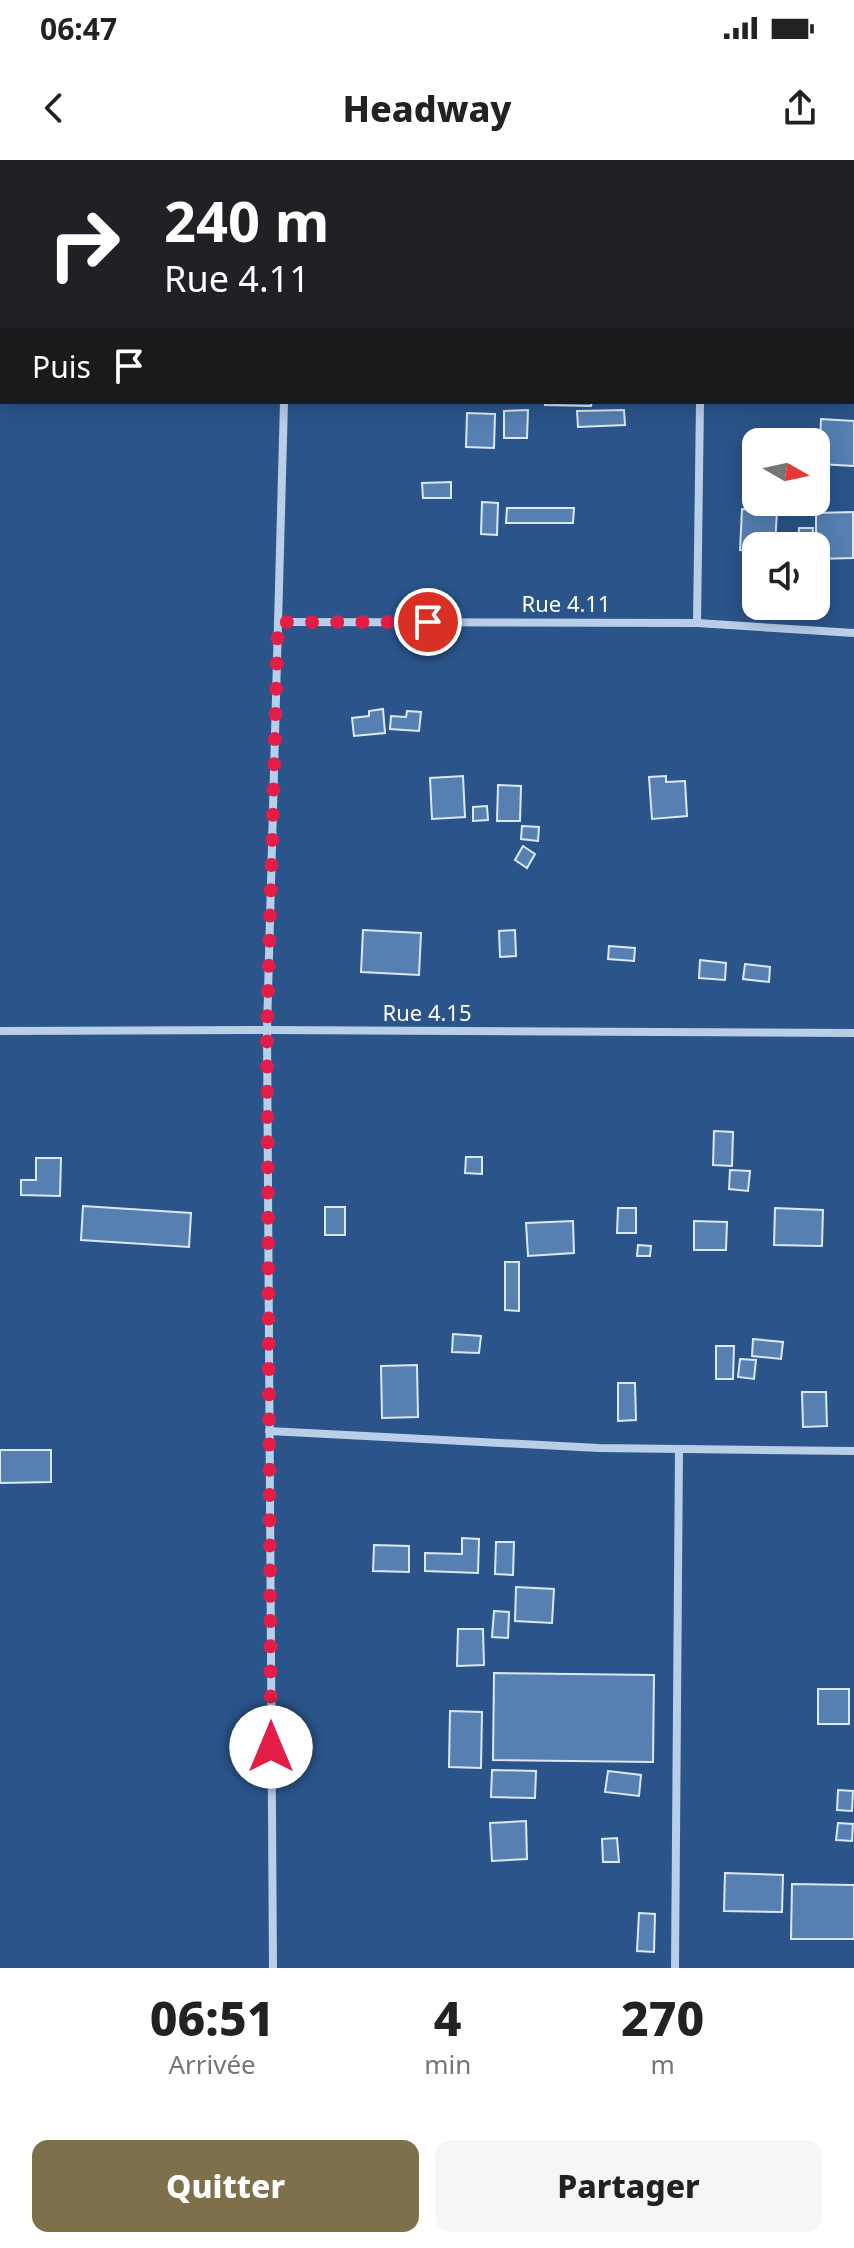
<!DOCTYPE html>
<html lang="fr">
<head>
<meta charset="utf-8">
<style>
  body { margin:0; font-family:"Noto Sans",sans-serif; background:#f6f6f6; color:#222; height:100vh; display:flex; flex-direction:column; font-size:30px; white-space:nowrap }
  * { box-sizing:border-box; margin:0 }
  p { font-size:26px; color:#767676 }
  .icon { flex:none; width:44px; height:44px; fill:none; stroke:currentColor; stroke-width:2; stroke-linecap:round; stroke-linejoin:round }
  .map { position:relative; height:1808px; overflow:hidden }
  .details { display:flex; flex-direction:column; background:#fff; flex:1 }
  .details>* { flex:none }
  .banner { position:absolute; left:0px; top:0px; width:854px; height:244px; box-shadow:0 4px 20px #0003; background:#202124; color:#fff; overflow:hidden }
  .needle { width:52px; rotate:99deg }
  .buttons { position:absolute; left:742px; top:268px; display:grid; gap:16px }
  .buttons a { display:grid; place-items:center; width:88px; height:88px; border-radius:16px; background:#fff; box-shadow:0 4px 20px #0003; font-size:40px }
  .pin { position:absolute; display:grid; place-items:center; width:68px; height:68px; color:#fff; margin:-34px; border:4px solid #fff; border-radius:50%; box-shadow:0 2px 8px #0007 }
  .me { position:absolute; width:88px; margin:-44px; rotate:0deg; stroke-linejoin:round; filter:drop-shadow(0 0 6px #0008) }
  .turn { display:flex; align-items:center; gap:28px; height:168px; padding:0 32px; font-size:36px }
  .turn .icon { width:104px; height:104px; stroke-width:2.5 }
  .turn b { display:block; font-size:56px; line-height:68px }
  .then { display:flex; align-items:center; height:76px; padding:0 32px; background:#0003; gap:16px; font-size:30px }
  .eta { display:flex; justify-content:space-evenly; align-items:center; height:136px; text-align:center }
  .eta b { font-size:48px; font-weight:800; line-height:56px }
  .button { display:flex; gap:16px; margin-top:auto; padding:16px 32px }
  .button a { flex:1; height:92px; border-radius:16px; background:#7f704c; color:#fff; font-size:32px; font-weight:800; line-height:92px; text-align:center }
  .button a+a { background:#f6f6f6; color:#222 }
  .status { display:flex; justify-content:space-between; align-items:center; height:56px; padding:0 40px; background:#fff; direction:ltr }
  .status svg { height:22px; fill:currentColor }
  header { display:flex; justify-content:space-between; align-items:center; height:104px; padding:0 32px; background:#fff; font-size:36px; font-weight:800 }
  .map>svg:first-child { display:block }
</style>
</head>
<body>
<div class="status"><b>06:47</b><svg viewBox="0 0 49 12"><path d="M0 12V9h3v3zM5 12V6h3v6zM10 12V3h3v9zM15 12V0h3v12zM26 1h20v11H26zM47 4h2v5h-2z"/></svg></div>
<header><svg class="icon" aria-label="back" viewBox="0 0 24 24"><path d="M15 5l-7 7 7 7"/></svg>Headway<svg class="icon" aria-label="share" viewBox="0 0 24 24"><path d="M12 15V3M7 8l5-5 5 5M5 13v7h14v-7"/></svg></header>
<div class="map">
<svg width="854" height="1808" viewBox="0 0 854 1808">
  <rect width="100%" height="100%" fill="#2a548a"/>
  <g fill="#567fb2" stroke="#dce8f7" stroke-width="2">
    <path d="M545 242H592L591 246 545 245Z"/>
    <path d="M528 250 527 278H504V251Z"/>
    <path d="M624 250 625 265 578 267 577 251Z"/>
    <path d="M467 253 495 254 494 288 466 287Z"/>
    <path d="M821 259 854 261V306L819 304Z"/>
    <path d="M451 322V338H423L422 323Z"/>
    <path d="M482 342 498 343 497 375 481 374Z"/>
    <path d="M507 348H574L573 363H506Z"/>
    <path d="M742 349 777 351 775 386H756V391L740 390Z"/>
    <path d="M853 352V398L816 399V353Z"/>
    <path d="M799 368H813L812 386H798Z"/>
    <path d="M383 549 385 573 354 576 352 558 369 556V551Z"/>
    <path d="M407 551 421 552 419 571 390 569 391 556 406 557Z"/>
    <path d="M463 616 465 657 432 659 430 618Z"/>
    <path d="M666 616V622L685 621 687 656 652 659 649 617Z"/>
    <path d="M498 625 521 626 520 661H497Z"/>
    <path d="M487 646 488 660 473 661V647Z"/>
    <path d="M522 666 539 667 538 681 521 679Z"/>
    <path d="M523 686 535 694 527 708 515 700Z"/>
    <path d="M363 770 421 773 419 815 361 812Z"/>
    <path d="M515 770 516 796 500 797 499 771Z"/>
    <path d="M609 786 635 788 634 801 608 799Z"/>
    <path d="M700 800 726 803 725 820 699 818Z"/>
    <path d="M745 804 770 807 769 822 743 819Z"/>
    <path d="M714 971 733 972 732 1006 713 1005Z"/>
    <path d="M466 997H482V1014L465 1013Z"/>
    <path d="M36 998H61L60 1036 21 1035V1020H36Z"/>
    <path d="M730 1010 750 1011 748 1031 729 1029Z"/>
    <path d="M83 1046 191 1053 189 1087 81 1080Z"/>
    <rect x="325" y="1047" width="20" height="28"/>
    <path d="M618 1048H636V1073H617Z"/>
    <path d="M775 1048 823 1050 822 1086 774 1085Z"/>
    <path d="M573 1061 574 1093 528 1096 526 1063Z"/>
    <path d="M694 1061 727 1062 726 1090H694Z"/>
    <path d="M638 1085 651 1086 650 1096H637Z"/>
    <path d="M505 1102H519V1151L505 1150Z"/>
    <path d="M453 1174 481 1176 479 1193 452 1192Z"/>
    <path d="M753 1179 783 1182 781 1199 752 1196Z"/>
    <path d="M716 1186H734L733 1219H716Z"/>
    <path d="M740 1199 756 1200 754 1219 738 1217Z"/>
    <path d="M417 1205 418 1257 382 1258 381 1206Z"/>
    <path d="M618 1223H635L636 1260 618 1261Z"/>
    <path d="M802 1232H826L827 1266 803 1267Z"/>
    <path d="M0 1290H51V1322L0 1323Z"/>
    <path d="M462 1378 479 1379 478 1413 425 1411V1393L462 1394Z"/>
    <path d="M496 1382H514L513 1415 495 1414Z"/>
    <path d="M374 1385 409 1386V1412L373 1411Z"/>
    <path d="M516 1427 554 1429 552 1463 515 1461Z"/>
    <path d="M494 1451 509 1452 508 1478 492 1477Z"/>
    <path d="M458 1469H483L484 1505 457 1506Z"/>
    <path d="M494 1513 654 1515 653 1602 493 1600Z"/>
    <rect x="818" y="1529" width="31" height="35"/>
    <path d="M450 1551 482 1552 481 1608 449 1607Z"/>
    <path d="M492 1610 536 1611 535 1638 491 1637Z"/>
    <path d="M608 1611 641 1615 639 1636 605 1632Z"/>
    <path d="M838 1630 853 1631 852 1651 837 1650Z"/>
    <path d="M526 1661 527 1699 492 1701 490 1663Z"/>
    <path d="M838 1663 853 1664 852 1681 836 1680Z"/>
    <path d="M617 1678 619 1702H603L602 1679Z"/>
    <path d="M725 1713 783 1715 782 1752 724 1751Z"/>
    <path d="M792 1724 854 1725V1779H791Z"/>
    <path d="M639 1753 655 1754 654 1792 637 1791Z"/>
  </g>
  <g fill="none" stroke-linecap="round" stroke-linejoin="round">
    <g stroke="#b8cee9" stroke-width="8">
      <path d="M277 0V2"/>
      <path d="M704 2V0"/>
      <path d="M278 462 697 463 854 473"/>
      <path d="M697 463 700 242"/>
      <path d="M0 871 267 870 854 873"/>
      <path d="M269 1271 599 1288 854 1291"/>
      <path d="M273 1808 267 870 284 242"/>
      <path d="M675 1808 679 1289"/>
    </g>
  </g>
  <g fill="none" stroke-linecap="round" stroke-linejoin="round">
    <path stroke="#e11d48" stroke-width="14" stroke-dasharray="0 25.2" d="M271 1587 267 870 278 462H428"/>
  </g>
  <g text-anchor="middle" stroke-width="7" stroke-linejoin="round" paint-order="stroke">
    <g font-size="22" fill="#fff" stroke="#2a548a">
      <text x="566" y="452">Rue 4.11</text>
      <text x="427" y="861">Rue 4.15</text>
    </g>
  </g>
</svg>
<div class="buttons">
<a><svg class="needle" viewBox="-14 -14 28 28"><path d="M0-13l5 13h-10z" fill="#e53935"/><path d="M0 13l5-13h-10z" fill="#767676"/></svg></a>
<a><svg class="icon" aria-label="sound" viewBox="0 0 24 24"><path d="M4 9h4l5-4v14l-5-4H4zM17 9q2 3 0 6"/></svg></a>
</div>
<div class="pin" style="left:428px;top:462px;background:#d93025"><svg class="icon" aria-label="arrive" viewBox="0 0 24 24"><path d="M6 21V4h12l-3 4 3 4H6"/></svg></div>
<svg class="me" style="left:271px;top:1587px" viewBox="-20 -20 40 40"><circle r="19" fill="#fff"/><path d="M0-13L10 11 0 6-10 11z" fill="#e11d48"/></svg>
<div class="banner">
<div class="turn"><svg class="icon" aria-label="right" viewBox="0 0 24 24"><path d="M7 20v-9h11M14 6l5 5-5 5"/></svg><div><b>240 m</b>Rue 4.11</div></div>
<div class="then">Puis<svg class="icon" aria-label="arrive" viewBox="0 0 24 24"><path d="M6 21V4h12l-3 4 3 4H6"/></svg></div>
</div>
</div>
<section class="details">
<div class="eta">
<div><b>06:51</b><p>Arrivée</p></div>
<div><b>4</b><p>min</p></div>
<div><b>270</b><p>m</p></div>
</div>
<div class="button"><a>Quitter</a><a>Partager</a></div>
</section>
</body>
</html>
